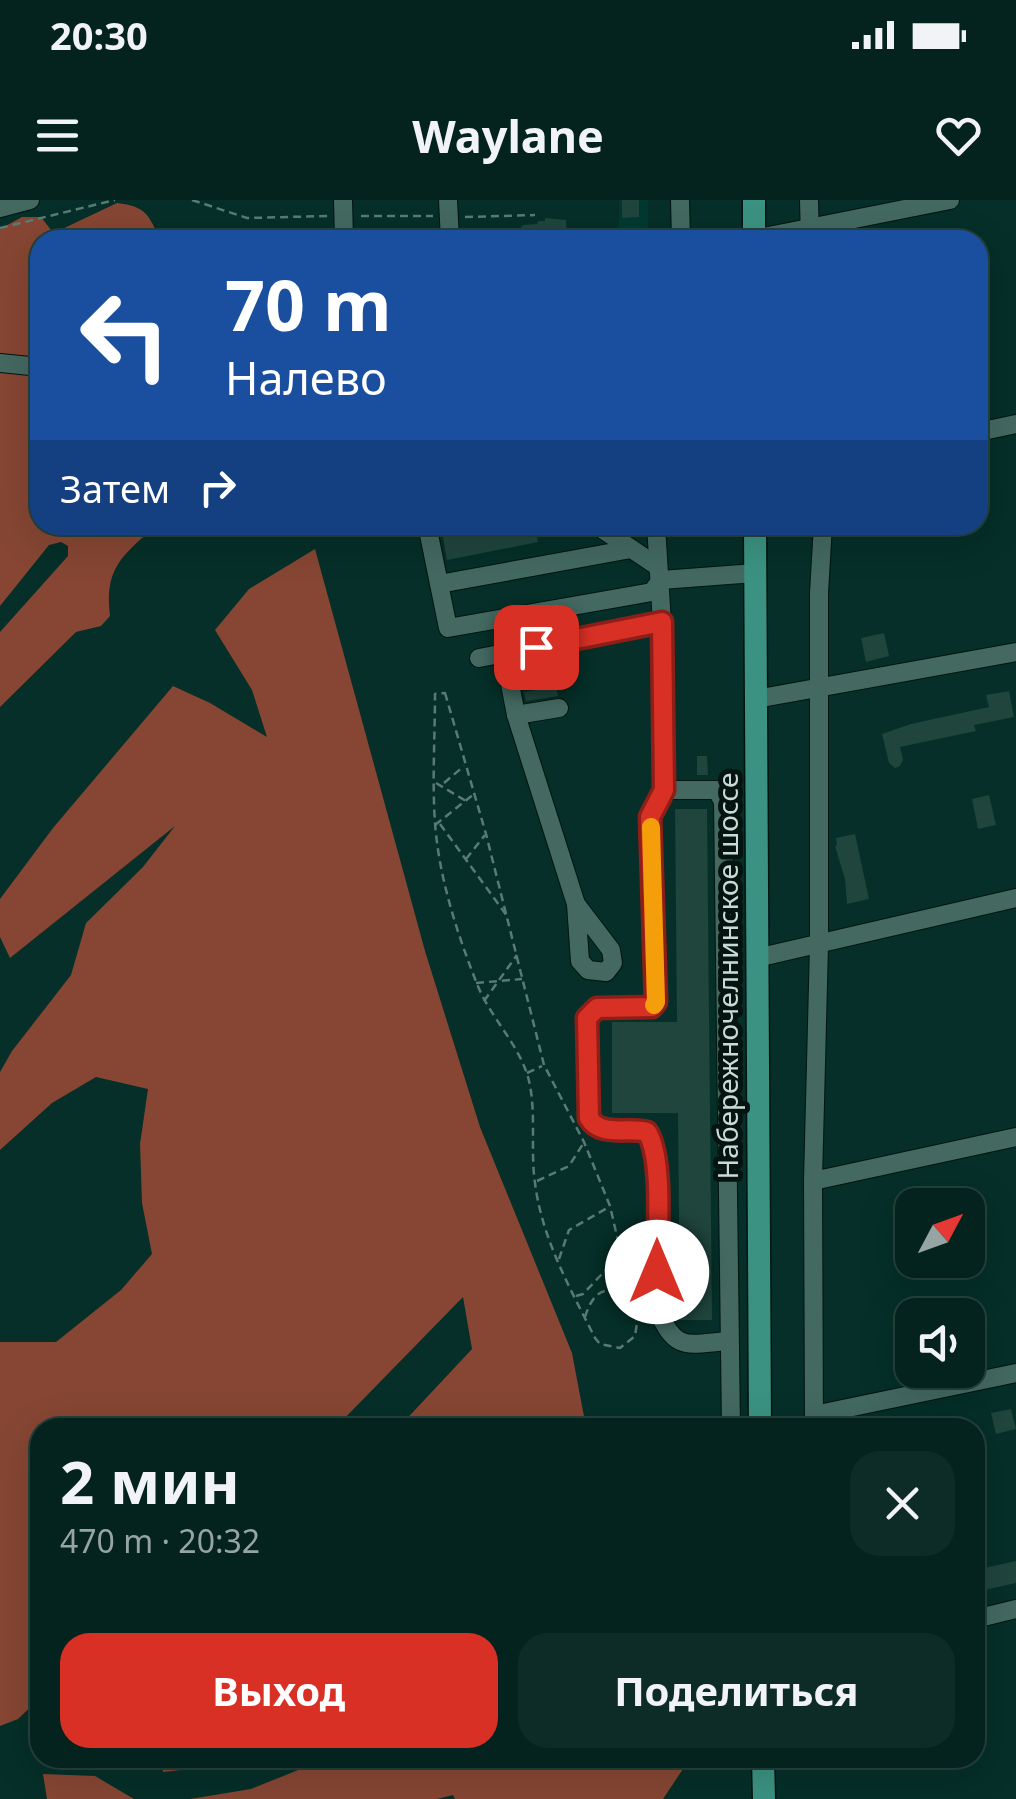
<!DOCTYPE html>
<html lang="ru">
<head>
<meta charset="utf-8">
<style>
  body { margin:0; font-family:"Noto Sans",sans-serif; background:#0d2b27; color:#f1f3f6; height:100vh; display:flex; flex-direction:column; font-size:38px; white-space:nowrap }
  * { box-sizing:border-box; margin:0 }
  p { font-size:32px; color:#97a4a4 }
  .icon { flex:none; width:55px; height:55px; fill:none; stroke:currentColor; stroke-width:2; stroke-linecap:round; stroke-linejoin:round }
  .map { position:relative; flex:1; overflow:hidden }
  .details { position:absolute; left:30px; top:1218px; width:955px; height:350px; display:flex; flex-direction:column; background:#04231e; border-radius:30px; box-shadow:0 10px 40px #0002,0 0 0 2px #25403c }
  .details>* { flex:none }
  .hud { position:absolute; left:30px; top:30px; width:958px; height:305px; border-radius:30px; box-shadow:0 10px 40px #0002,0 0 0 2px #25403c; background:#1a4fa0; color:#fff; overflow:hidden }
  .needle { width:65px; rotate:49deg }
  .fabs { position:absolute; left:895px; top:988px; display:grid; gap:20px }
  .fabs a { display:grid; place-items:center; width:90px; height:90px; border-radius:20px; background:#04231e; box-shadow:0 10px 40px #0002,0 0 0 2px #25403c; font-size:50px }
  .pin { position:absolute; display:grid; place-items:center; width:85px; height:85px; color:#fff; margin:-42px; border-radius:20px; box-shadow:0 5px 15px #0006 }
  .me { position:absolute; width:110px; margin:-55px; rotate:0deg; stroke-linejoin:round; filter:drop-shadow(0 0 8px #0008) }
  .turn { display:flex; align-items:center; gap:35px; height:210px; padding:0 30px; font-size:45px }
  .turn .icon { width:130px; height:130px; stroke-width:2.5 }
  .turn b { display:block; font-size:70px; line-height:85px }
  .then { display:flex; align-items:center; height:95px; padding:0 30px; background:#0003; gap:20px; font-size:38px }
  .round { display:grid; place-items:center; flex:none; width:105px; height:105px; border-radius:30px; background:#0d2b27 }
  .summary { display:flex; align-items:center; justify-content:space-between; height:170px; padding:0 30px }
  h1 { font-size:60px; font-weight:700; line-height:75px }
  .primary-button { display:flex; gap:20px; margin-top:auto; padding:20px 30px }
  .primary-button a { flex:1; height:115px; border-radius:30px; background:#d93025; color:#fff; font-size:40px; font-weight:700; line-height:115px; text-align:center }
  .primary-button a+a { background:#0d2b27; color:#f1f3f6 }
  .status { display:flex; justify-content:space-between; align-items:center; height:70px; padding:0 50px; background:#04231e; direction:ltr }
  .status svg { height:28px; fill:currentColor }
  header { display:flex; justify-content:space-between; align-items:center; height:130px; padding:0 30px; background:#04231e; font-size:45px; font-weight:700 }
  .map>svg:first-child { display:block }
</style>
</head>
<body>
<div class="status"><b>20:30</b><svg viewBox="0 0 49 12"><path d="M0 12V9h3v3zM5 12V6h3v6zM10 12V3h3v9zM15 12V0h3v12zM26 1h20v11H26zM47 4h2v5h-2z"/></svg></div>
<header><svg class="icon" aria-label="menu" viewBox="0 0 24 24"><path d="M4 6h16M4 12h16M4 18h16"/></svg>Waylane<svg class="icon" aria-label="heart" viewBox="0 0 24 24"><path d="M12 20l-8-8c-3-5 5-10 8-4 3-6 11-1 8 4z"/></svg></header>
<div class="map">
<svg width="1016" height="1599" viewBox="0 0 1016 1599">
  <rect width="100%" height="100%" fill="#052f28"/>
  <rect fill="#003930" x="619" y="0" width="29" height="29"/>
  <g fill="#864633">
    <path d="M117 3C146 6 149 15 160 40H40V325H156C123 356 104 367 110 416L101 426 76 432 0 507V432L68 356V346L61 342 49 345 0 406V29L22 17H41L51 30 58 31Z"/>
    <path d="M315 349 425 751 480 927 572 1153 586 1227H399L472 1149 463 1097 336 1227 40 1228V1498L18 1519 0 1526V1142H56L121 1090 152 1054 142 1003 140 944 148 889 96 877 52 903 0 950V872L12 851 71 775 86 723 143 667 175 626 10 758 0 737V699L53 628 173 486 210 503 267 537 252 490 215 430 249 389Z"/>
    <path d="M160 1558H248L225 1565 163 1572Z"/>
    <path d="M328 1558H683L685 1566 663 1599H455L453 1595 437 1599H190L251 1589Z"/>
    <path d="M43 1574 95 1576 134 1599H47Z"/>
  </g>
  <g fill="#1f453d">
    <path d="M622 0H639V17L622 18Z"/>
    <path d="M545 18 566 20 567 40H511L523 25 537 24 538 21H545Z"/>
    <path d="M982 176 988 205 978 207V177Z"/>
    <path d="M477 325H535L538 342 447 360 442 332Z"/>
    <path d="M884 433 889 456 866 462 861 438Z"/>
    <path d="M556 487 558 496 526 501 524 492Z"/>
    <path d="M1009 491 1014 517 974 525 976 531 900 547 903 560 900 566 895 568 889 563 882 534 911 524 989 507 986 495Z"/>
    <path d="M697 556H707L708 575H697Z"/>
    <path d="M989 595 996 625 978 629 972 599Z"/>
    <path d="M675 609H707L712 1120H680L678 913H612V822H677Z"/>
    <path d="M855 634 869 699 847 704 845 679 835 646 837 645 836 638Z"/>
    <path d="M966 993 969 1005H933V1001Z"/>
    <path d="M1011 1209 1016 1229 996 1234 991 1213Z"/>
    <path d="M1016 1361V1383L975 1392V1370Z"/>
  </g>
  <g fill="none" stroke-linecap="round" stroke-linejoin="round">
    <defs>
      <g id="minor">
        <path d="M343 0 344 40"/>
        <path d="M448 0 450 40"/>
        <path d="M680 0 681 40"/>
        <path d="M809 0 810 39"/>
        <path d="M0 8 30 0"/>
        <path d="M754 39 950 0"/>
        <path d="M0 163 40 167"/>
        <path d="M978 232 1016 224"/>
        <path d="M427 325 448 428 652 392 661 380"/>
        <path d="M596 325 657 366"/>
        <path d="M661 380 755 373"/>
        <path d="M439 384 631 349"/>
        <path d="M662 423 664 590 650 617 656 802 652 807 597 808 587 819 589 918C600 937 627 927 647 932L656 958 657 1109C676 1153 687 1144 729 1141"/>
        <path d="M504 453 516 515 576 704"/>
        <path d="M479 458 662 423 656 325"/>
        <path d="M756 499 1016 452"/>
        <path d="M516 515 559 508"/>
        <path d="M664 590H717L723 602 731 1228"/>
        <path d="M576 704 611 750 613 763 606 772 588 770 580 761Z"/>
        <path d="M757 758 1016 698"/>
        <path d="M813 981 1016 937"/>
        <path d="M814 1215 1016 1173"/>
        <path d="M814 1228 813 981 819 745V393L823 325"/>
        <path d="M975 1419 1016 1409"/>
      </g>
      <g id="major">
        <path d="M754 0V40"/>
        <path d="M755 325 760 1228"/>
        <path d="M763 1558 764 1599"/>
      </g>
    </defs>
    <use href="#minor" stroke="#001510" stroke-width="20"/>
    <use href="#major" stroke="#001510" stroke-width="25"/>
    <g stroke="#5a7a74" stroke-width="2.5" stroke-dasharray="8 5" stroke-linecap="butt">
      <path d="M192 0 247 18 328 16"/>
      <path d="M361 16H433"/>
      <path d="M465 17 535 15"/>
      <path d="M0 28 115 0"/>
      <path d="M445 493 486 634 544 865 584 942 610 1006 637 1123 635 1136 620 1148 600 1144 595 1138C570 1088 542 1039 535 983 530 949 537 910 528 877 518 843 490 817 477 784 457 733 439 678 435 623 432 580 435 537 435 494Z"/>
      <path d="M436 583 466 601"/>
      <path d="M444 583 464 566"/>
      <path d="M440 624 507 716"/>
      <path d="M435 625 474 594"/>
      <path d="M466 659 485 635"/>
      <path d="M476 783 522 779"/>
      <path d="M484 801 517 755"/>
      <path d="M527 873 542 866"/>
      <path d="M537 981 569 966 583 944"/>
      <path d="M559 1059 569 1030 609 1007"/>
      <path d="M576 1096 583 1094 621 1054"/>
      <path d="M585 1117C593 1091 606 1084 630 1096"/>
    </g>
    <use href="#minor" stroke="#436961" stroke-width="18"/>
    <use href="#major" stroke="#3b9282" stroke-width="22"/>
  </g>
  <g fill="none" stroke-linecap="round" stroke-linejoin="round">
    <defs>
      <path id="route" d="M536 447 662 422 664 590 650 617 656 802 652 807 597 808 587 818 589 918C600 937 627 927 647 932 664 958 657 1038 657 1072"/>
    </defs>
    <use href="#route" stroke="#8d1f18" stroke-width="25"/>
    <use href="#route" stroke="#d93025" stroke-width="18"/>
    <path stroke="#f59e0b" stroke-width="18" d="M651 627 656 802 654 805"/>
  </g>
  <g text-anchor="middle" stroke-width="10" stroke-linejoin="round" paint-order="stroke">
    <g font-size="28" fill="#c7dbd6" stroke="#051410">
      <text transform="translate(728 776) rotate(-90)" y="10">Набережночелнинское шоссе</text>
    </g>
  </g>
</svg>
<div class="fabs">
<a><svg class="needle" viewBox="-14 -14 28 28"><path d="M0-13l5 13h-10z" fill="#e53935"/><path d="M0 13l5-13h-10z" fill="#97a4a4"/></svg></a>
<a><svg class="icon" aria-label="sound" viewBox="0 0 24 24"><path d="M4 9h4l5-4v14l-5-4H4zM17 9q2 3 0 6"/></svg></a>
</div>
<div class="pin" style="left:536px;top:447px;background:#d93025"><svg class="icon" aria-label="arrive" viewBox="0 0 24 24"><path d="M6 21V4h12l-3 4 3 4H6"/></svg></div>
<svg class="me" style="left:657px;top:1072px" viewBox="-20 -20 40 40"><circle r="19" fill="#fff"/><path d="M0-13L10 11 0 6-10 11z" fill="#d93025"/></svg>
<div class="hud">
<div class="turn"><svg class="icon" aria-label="left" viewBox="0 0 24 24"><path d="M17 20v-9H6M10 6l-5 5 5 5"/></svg><div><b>70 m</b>Налево</div></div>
<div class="then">Затем<svg class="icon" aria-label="right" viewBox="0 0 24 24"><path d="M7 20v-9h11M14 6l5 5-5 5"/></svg></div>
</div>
<section class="details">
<div class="summary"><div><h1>2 мин</h1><p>470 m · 20:32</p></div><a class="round"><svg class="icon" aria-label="close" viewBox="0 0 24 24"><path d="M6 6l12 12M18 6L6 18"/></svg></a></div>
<div class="primary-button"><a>Выход</a><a>Поделиться</a></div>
</section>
</div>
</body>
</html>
